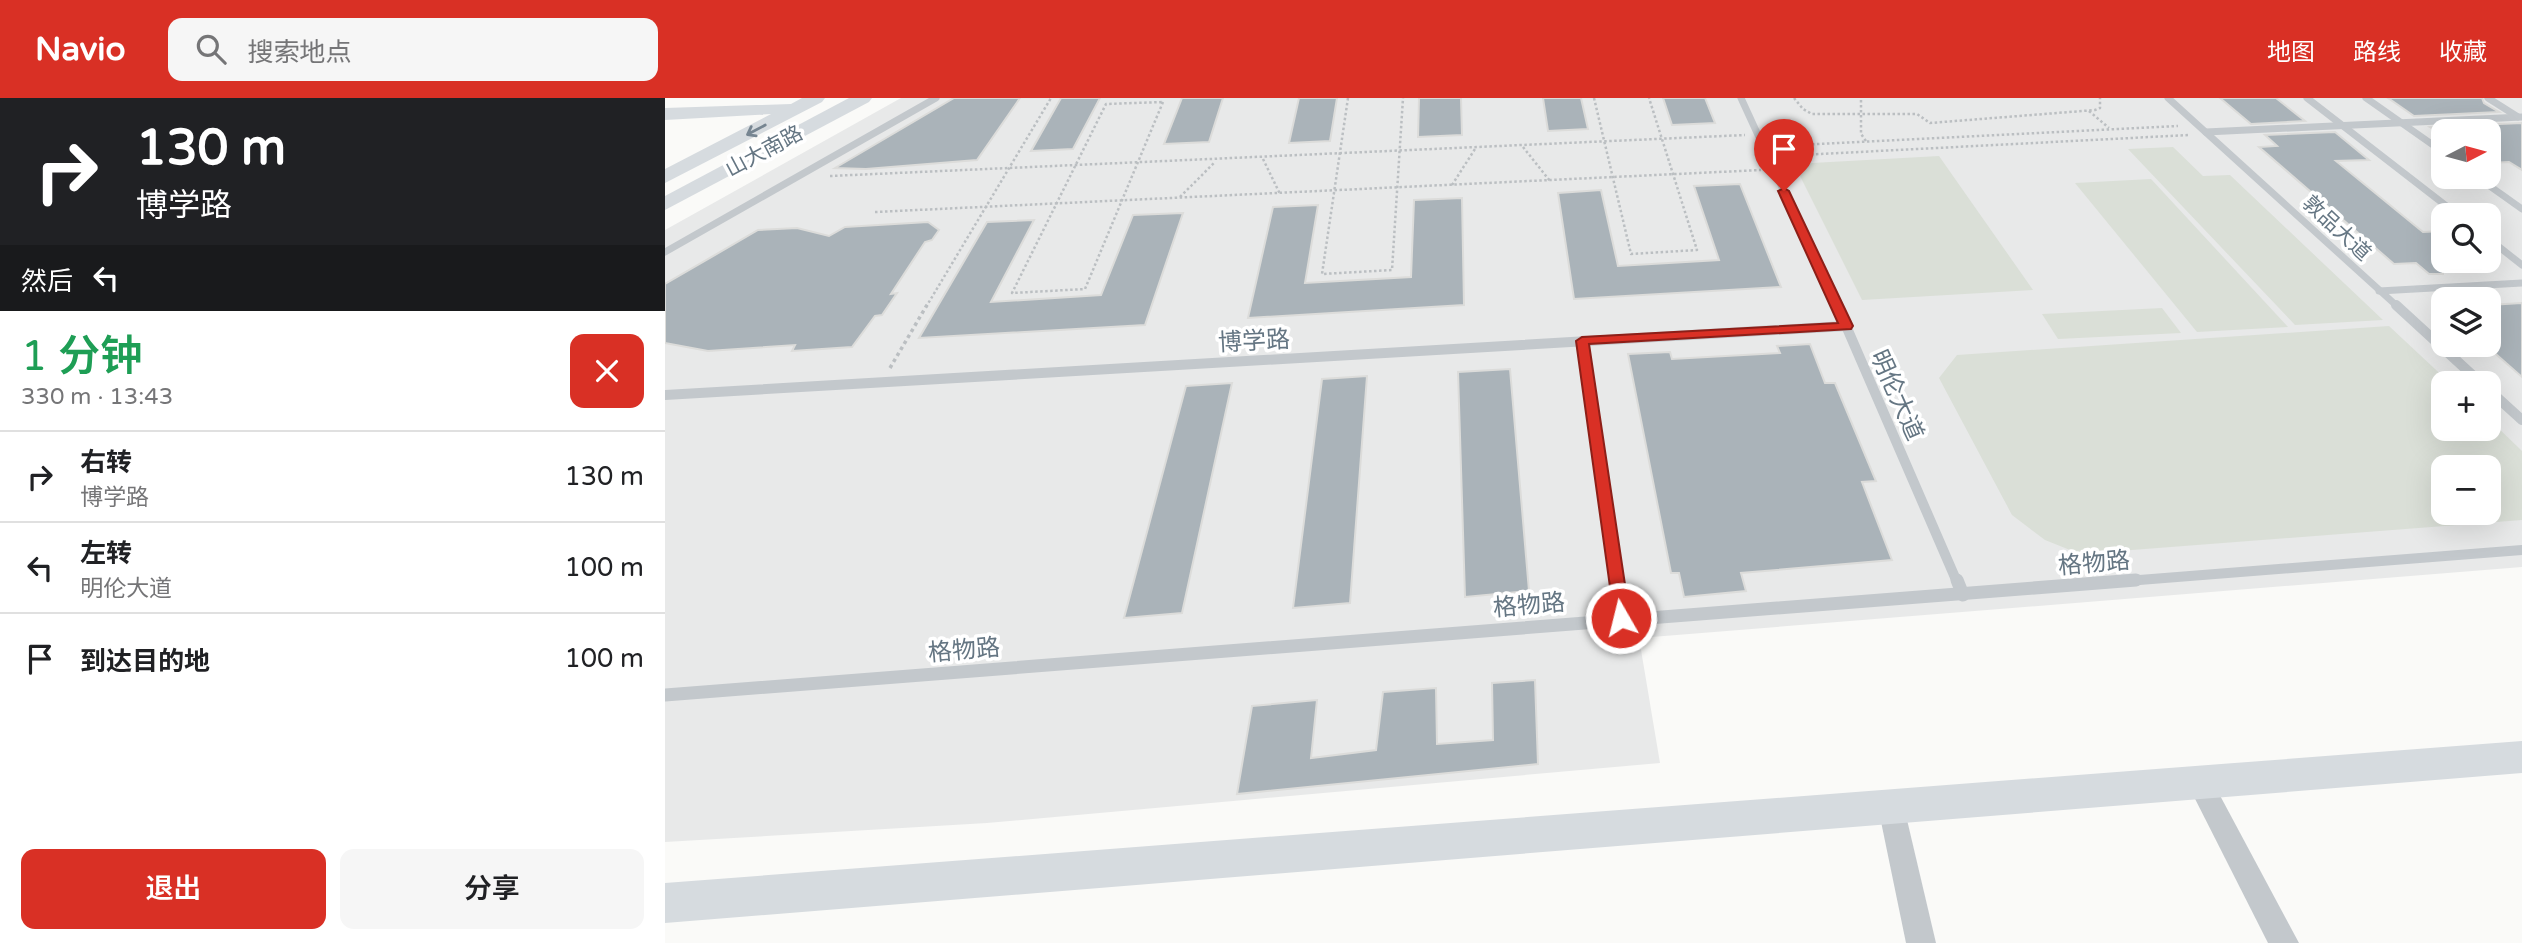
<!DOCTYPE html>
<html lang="zh">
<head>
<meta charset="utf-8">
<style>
  body { margin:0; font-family:"Varela Round","Noto Sans SC",sans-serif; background:#f6f6f6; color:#202124; height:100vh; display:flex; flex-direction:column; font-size:26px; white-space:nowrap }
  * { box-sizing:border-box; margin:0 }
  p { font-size:23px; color:#757577 }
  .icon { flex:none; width:38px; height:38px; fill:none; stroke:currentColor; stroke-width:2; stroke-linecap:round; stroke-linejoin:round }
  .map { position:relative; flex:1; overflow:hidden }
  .panel { display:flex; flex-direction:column; background:#fff; width:665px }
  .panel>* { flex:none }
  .hud { background:#202124; color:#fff; overflow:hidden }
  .needle { width:46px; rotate:84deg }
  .fabs { position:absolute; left:1766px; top:21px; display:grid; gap:14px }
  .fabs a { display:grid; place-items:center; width:70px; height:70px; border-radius:14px; background:#fff; box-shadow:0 7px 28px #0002; font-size:35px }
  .pin { position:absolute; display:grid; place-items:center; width:60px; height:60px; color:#fff; margin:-72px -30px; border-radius:50% 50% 50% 0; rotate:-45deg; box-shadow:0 0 7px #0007 }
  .pin .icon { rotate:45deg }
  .me { position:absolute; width:77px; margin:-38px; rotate:352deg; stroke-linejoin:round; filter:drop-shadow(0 0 5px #0008) }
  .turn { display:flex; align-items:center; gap:24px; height:147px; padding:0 21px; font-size:32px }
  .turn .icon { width:91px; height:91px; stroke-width:2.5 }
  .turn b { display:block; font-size:49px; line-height:60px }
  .then { display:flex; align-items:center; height:66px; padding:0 21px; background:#0003; gap:14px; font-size:26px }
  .round { display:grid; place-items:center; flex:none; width:74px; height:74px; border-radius:14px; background:#f6f6f6 }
  .overview { display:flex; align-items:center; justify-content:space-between; height:119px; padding:0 21px }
  h1 { font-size:42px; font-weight:600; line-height:52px; color:#1e9e55 }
  .primary-button { display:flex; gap:14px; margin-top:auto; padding:14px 21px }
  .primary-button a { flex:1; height:80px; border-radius:14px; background:#d93025; color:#fff; font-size:28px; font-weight:600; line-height:80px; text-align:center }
  .primary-button a+a { background:#f6f6f6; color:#202124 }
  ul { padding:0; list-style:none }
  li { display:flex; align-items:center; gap:21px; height:91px; padding:0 21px; border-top:2px solid #e0e0e0 }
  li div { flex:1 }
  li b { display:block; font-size:26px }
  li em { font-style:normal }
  header { display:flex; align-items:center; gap:42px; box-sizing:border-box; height:98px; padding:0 35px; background:#d93025; color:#fff }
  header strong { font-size:33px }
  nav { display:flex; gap:38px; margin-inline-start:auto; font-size:24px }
  .search { width:490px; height:63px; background:#f6f6f6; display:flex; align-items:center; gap:18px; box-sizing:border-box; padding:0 24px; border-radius:14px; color:#757577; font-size:26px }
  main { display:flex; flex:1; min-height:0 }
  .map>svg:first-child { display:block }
</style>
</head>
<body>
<header>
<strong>Navio</strong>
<div class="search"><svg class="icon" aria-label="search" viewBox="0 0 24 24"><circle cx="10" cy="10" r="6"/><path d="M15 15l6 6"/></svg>搜索地点</div>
<nav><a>地图</a><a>路线</a><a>收藏</a></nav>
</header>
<main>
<section class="panel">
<div class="hud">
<div class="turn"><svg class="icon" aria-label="right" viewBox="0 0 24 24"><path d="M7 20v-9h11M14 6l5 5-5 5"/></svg><div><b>130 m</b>博学路</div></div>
<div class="then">然后<svg class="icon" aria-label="left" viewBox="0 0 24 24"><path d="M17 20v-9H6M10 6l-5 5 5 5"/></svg></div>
</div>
<div class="overview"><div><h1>1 分钟</h1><p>330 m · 13:43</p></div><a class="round" style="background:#d93025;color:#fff"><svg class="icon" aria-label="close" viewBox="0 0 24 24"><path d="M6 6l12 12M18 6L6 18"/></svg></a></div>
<ul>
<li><svg class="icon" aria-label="right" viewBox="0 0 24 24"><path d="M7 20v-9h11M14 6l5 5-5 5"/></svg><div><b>右转</b><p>博学路</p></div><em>130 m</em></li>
<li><svg class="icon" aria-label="left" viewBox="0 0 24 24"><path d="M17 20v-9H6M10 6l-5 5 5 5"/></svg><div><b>左转</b><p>明伦大道</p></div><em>100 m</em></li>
<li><svg class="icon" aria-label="arrive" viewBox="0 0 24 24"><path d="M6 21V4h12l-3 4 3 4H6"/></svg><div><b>到达目的地</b></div><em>100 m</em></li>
</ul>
<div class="primary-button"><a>退出</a><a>分享</a></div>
</section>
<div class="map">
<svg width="1857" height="845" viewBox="0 0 1857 845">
  <rect width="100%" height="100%" fill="#fafaf8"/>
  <path fill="#e8e9e9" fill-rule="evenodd" d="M236 0H1857V469L974 540 995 665 322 725 0 744V132ZM1778 33H1824V79H1778ZM1778 117H1824V163H1778ZM1778 201H1824V247H1778ZM1778 285H1824V331H1778ZM1778 369H1824V415H1778Z"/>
  <g fill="#dadfd7" fill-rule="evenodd">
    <path d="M1508 49 1538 78 1565 77 1718 222 1630 227 1463 51Z"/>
    <path d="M1274 58 1368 192 1197 202 1129 66Z"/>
    <path d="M1486 81 1623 229 1532 234 1410 85Z"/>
    <path d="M1497 210 1516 235 1393 241 1377 216Z"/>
    <path d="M1724 228 1785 285H1778V331H1824V321L1857 353V422L1415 456 1380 442 1347 417 1274 280 1292 257ZM1778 369H1824V415H1778Z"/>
  </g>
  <g fill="#aab3b9" stroke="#dcdcda" stroke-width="2">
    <path d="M289 0H355L312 62 201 71 170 70Z"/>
    <path d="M396 0H435L408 51 366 53Z"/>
    <path d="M517 0H558L544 44 499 46Z"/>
    <path d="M634 0H672L665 43 624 45Z"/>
    <path d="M754 0H796L797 37 753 39Z"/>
    <path d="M878 0H916L923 31 883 33Z"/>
    <path d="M998 0H1040L1050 25 1007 27Z"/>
    <path d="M1555 0H1611L1640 23 1586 26Z"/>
    <path d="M1723 0H1817L1819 5 1834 14 1749 18Z"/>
    <path d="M1857 25V72L1844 64 1824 65V33H1771L1765 29Z"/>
    <path d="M1670 34 1704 62 1671 63 1758 134 1778 133V176H1764L1751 165 1729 166 1594 49 1612 48 1600 37Z"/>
    <path d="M1075 86 1116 189 909 201 893 95 936 92 953 168 1054 162 1029 88Z"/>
    <path d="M797 100 799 207 583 220 608 109 653 107 640 185 746 179 749 102Z"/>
    <path d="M518 115 480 227 254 240 322 124 369 122 326 204 436 197 468 117Z"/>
    <path d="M263 124 274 132 267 142 260 144 226 196 232 195 217 217 210 218 187 249 127 253 130 247 43 253 0 245V186L93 132 132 130 164 138 180 129Z"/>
    <path d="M1857 205V279L1824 250V207Z"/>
    <path d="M1145 246 1160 285H1170L1211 383 1197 384 1227 462 1076 475 1081 493 1019 499 1014 475H1006L963 256 1005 254 1007 261 1115 255 1112 248Z"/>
    <path d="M845 271 864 493 800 499 793 274Z"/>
    <path d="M702 278 685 505 628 510 657 281Z"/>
    <path d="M567 285 517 515 459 520 521 288Z"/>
    <path d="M870 582 873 666 572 696 587 608 652 602 646 660 711 652 718 594 771 590 772 646 828 642 827 585Z"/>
  </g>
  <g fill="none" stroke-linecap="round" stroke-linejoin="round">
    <g stroke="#bbbfc2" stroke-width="2.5" stroke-dasharray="2.5 2.5" stroke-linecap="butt">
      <path d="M683 0 657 176 727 172 738 0"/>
      <path d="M929 0 966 156 1032 152 984 0"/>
      <path d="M1129 0 1138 11 1147 16H1252L1265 25 1430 12 1435 10V0"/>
      <path d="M1196 2V36L1201 43"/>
      <path d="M498 4 420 191 347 195 441 6Z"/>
      <path d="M1424 13 1444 30"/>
      <path d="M1112 48 1513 28"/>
      <path d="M858 49 885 83"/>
      <path d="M1116 58 1524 37"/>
      <path d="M598 61 615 96"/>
      <path d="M165 78 1080 37"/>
      <path d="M787 87 810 51"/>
      <path d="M515 99 549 65"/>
      <path d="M210 114 1096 72"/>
      <path d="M261 209 386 0"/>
    </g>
    <path stroke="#bbbfc2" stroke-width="3.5" stroke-dasharray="3.5 3.5" stroke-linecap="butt" d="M225 270 262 207"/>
    <g stroke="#c3c8cc" stroke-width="7">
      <path d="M1076 0 1172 209"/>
      <path d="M1503 0 1733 209"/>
      <path d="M1642 0 1793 117"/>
      <path d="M1701 0 1778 54"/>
      <path d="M1823 0 1853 19"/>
      <path d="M1541 34 1857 19"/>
      <path d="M1812 79 1857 111"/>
      <path d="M1824 141 1857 167"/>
      <path d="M0 154 271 0"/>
      <path d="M1714 193 1857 185"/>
    </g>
    <g stroke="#c3c8cc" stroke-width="10">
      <path d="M1172 207 1292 484"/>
      <path d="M1731 207 1816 285"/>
      <path d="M917 243 951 484"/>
      <path d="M1824 292 1857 322"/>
      <path d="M0 297 1181 228"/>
      <path d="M1449 484 1857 452"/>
    </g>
    <g stroke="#c3c8cc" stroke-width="13">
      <path d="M951 482 956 520"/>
      <path d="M1292 482 1298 497"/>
      <path d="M0 597 1471 482"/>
    </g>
    <g fill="#c3c8cc" fill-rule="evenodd">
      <path d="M1535 673 1544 677 1634 845H1603L1522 685 1526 677Z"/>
      <path d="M1226 697 1235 700 1239 709 1271 845H1241L1213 709 1217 700Z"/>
    </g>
    <g fill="#d6dbdf" fill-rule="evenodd">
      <path d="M137 0H160L157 4 0 85V71L106 16 0 22V10L126 6Z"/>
      <path d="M184 0H207L204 4 0 112V98Z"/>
      <path d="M1857 643V675L0 825V785Z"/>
    </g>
  </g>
  <defs><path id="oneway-shaft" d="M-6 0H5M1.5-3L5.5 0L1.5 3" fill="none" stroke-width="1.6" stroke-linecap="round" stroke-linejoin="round" transform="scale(1.75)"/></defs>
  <use stroke="#768591" href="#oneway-shaft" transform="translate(91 32) rotate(152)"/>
  <path fill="#d93025" stroke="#8d1f18" stroke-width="2" d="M1119 90 1124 93 1188 228 1186 231 924 246 965 520 963 525H950L911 243 917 239 1173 225 1113 93Z"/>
  <g text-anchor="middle" stroke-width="7" stroke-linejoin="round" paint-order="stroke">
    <g font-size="21" fill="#657683" stroke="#fff">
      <text transform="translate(99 53) rotate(-28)" y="7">山大南路</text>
      <text transform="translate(1672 130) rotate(43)" y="7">敦品大道</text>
    </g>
    <g font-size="24" fill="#657683" stroke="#fff">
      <text transform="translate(589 243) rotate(-3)" y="8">博学路</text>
      <text transform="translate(1232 297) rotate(66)" y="8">明伦大道</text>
      <text transform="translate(1429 465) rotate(-5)" y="8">格物路</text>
      <text transform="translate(864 507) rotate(-5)" y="8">格物路</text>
      <text transform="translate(299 552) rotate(-5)" y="8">格物路</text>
    </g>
  </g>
</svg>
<div class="fabs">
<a><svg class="needle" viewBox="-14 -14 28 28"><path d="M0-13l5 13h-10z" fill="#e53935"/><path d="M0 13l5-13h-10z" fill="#757577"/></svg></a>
<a><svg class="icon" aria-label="search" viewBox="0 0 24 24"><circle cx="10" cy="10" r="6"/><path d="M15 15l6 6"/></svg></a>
<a><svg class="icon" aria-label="layers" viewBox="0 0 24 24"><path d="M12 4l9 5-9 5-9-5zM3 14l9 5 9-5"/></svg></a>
<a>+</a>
<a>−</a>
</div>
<div class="pin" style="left:1119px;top:93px;background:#d93025"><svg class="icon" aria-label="arrive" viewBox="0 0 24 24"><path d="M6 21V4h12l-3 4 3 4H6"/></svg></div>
<svg class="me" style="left:956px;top:520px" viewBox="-20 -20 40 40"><circle r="17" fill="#d93025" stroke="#fff" stroke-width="3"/><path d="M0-11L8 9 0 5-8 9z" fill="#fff"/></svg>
</div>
</main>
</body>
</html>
